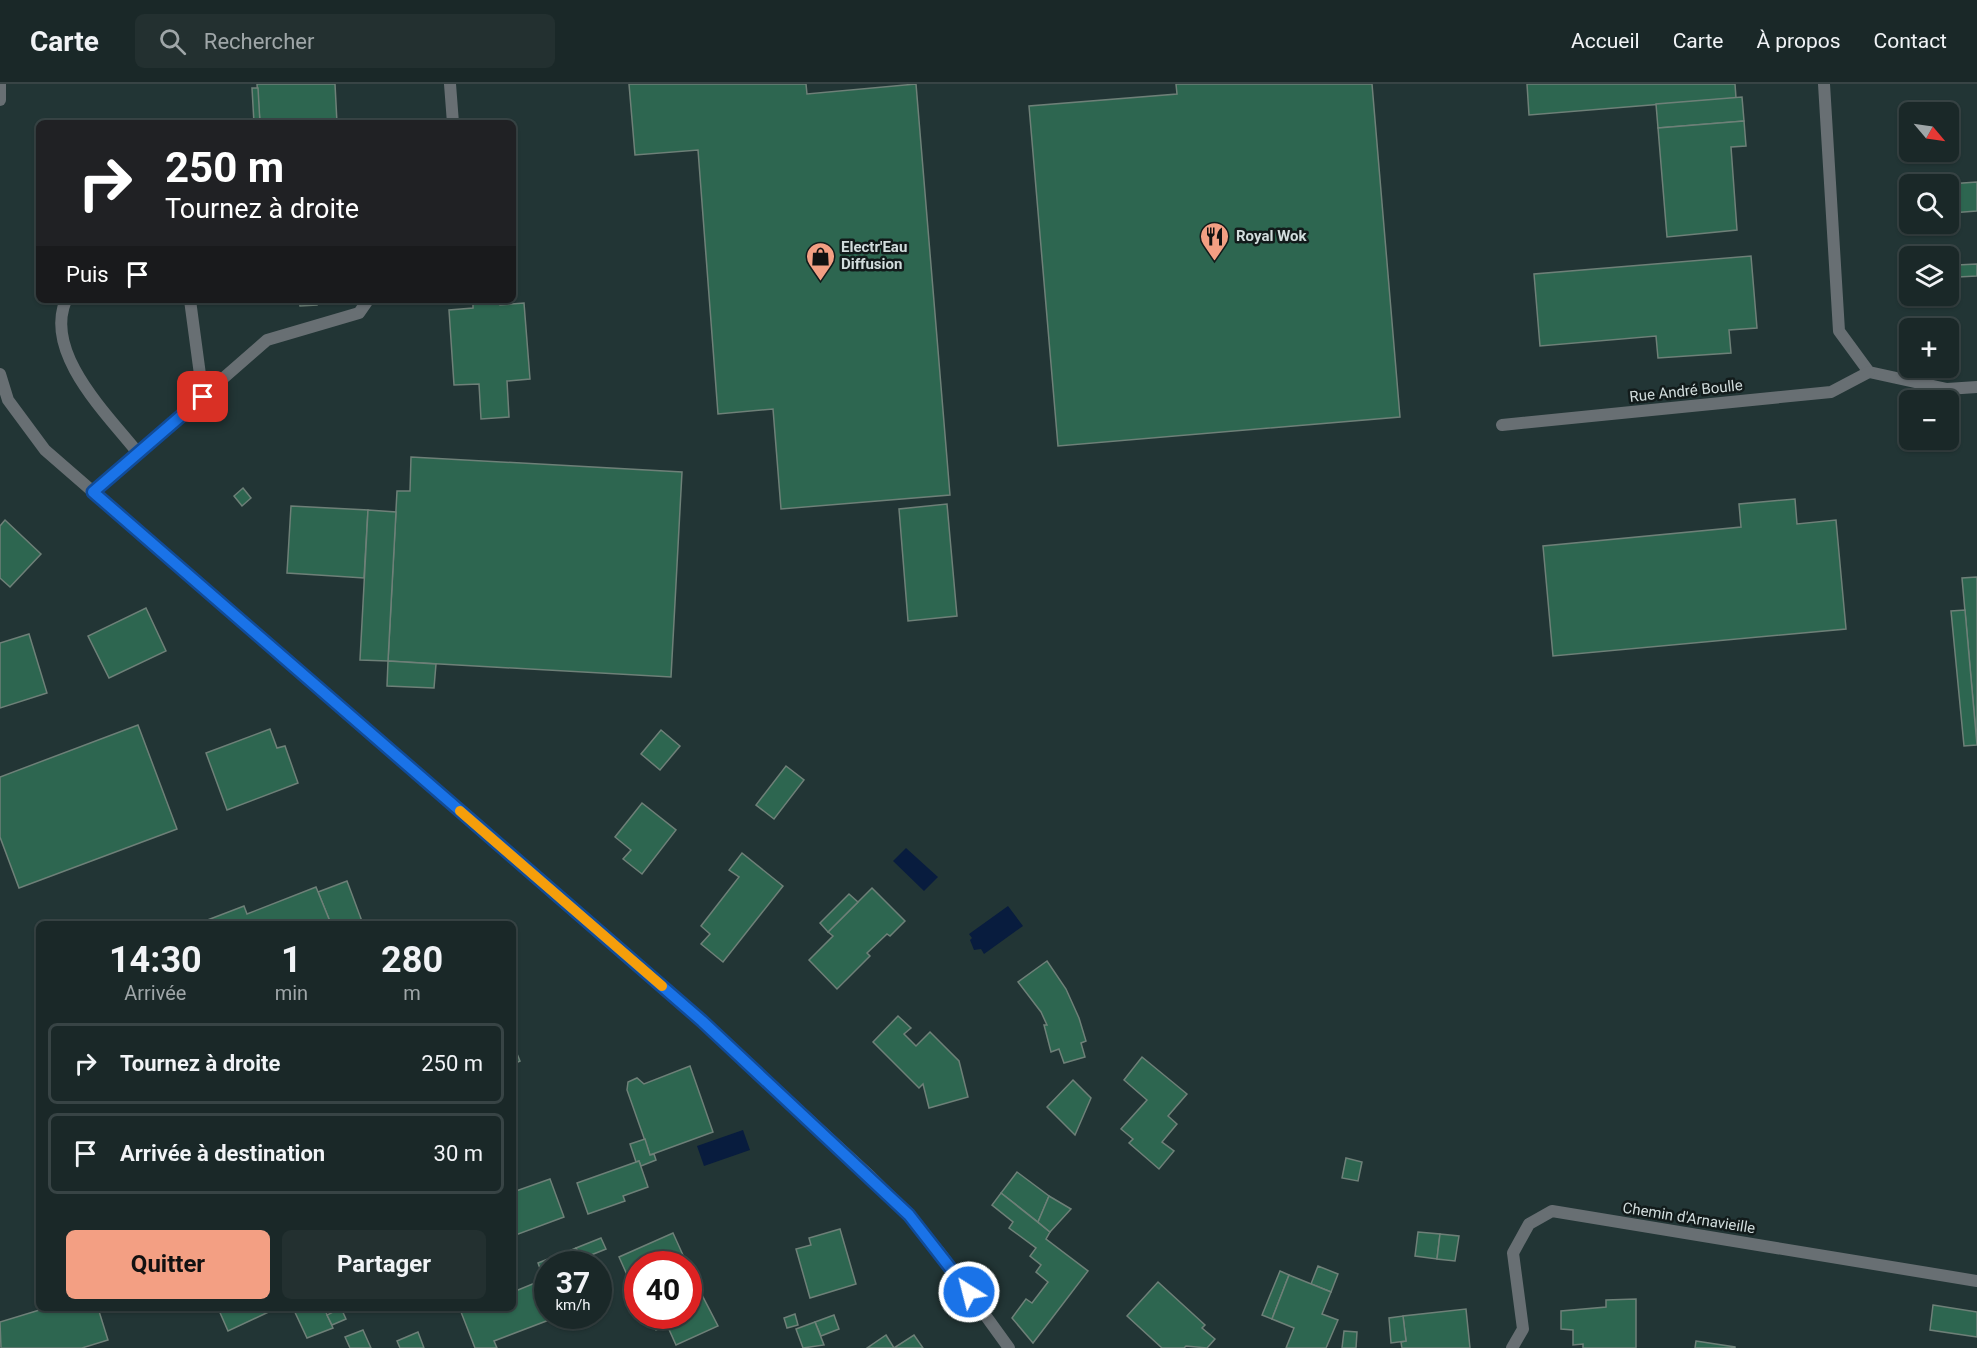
<!DOCTYPE html>
<html lang="fr">
<head>
<meta charset="utf-8">
<style>
  body { margin:0; font-family:Roboto,sans-serif; background:#233030; color:#f1f3f6; height:100vh; display:flex; flex-direction:column; font-size:22px; white-space:nowrap }
  * { box-sizing:border-box; margin:0 }
  p { font-size:20px; color:#9fa6a8 }
  .icon { flex:none; width:33px; height:33px; fill:none; stroke:currentColor; stroke-width:2; stroke-linecap:round; stroke-linejoin:round }
  .map { position:relative; flex:1; overflow:hidden }
  .drawer { position:absolute; left:36px; top:837px; width:480px; height:390px; display:flex; flex-direction:column; background:#1a2828; border-radius:9px; box-shadow:0 2px 4px #0004,0 0 0 2px #384445 }
  .drawer>* { flex:none }
  .banner { position:absolute; left:36px; top:36px; width:480px; height:183px; border-radius:9px; box-shadow:0 2px 4px #0004,0 0 0 2px #384445; background:#202124; color:#fff; overflow:hidden }
  .needle { width:39px; rotate:119deg }
  .fabs { position:absolute; left:1899px; top:18px; display:grid; gap:12px }
  .fabs a { display:grid; place-items:center; width:60px; height:60px; border-radius:9px; background:#1a2828; box-shadow:0 2px 4px #0004,0 0 0 2px #384445; font-size:30px }
  .speed { position:absolute; left:534px; top:1167px; display:flex; gap:12px; font-size:30px; font-weight:700; text-align:center }
  .speed>* { display:grid; place-content:center; width:78px; height:78px; border-radius:50%; background:#1a2828; box-shadow:0 2px 4px #0004,0 0 0 2px #384445; line-height:1 }
  .speed small { font-size:15px; font-weight:400 }
  .speed .limit { border:9px solid #d22; background:#fff; color:#111 }
  .pin { position:absolute; display:grid; place-items:center; width:51px; height:51px; color:#fff; margin:-26px; border-radius:12px; box-shadow:0 3px 9px #0006 }
  .me { position:absolute; width:66px; margin:-33px; rotate:324deg; stroke-linejoin:round; filter:drop-shadow(0 0 4px #0008) }
  .turn { display:flex; align-items:center; gap:21px; height:126px; padding:0 30px; font-size:27px }
  .turn .icon { width:78px; height:78px; stroke-width:2.5 }
  .turn b { display:block; font-size:42px; line-height:51px }
  .then { display:flex; align-items:center; height:57px; padding:0 30px; background:#0003; gap:12px; font-size:22px }
  .eta { display:flex; justify-content:space-evenly; align-items:center; height:102px; text-align:center }
  .eta b { font-size:36px; font-weight:700; line-height:42px }
  .cta { display:flex; gap:12px; margin-top:auto; padding:12px 30px }
  .cta a { flex:1; height:69px; border-radius:9px; background:#f39f83; color:#111; font-size:24px; font-weight:700; line-height:69px; text-align:center }
  .cta a+a { background:#233030; color:#f1f3f6 }
  ul { padding:0; list-style:none }
  li { display:flex; align-items:center; gap:18px; height:81px; margin:0 12px 9px; padding:0 18px; border:3px solid #384445; border-radius:9px }
  li div { flex:1 }
  li b { display:block; font-size:22px }
  li em { font-style:normal }
  header { display:flex; align-items:center; gap:36px; box-sizing:border-box; height:84px; padding:0 30px; background:#1a2828; border-bottom:2px solid #384445 }
  header strong { font-size:28px }
  nav { display:flex; gap:33px; margin-inline-start:auto; font-size:21px }
  .search { width:420px; height:54px; background:#233030; display:flex; align-items:center; gap:15px; box-sizing:border-box; padding:0 21px; border-radius:9px; color:#9fa6a8; font-size:22px }
  .map>svg:first-child { display:block }
</style>
</head>
<body>
<header>
<strong>Carte</strong>
<div class="search"><svg class="icon" aria-label="search" viewBox="0 0 24 24"><circle cx="10" cy="10" r="6"/><path d="M15 15l6 6"/></svg>Rechercher</div>
<nav><a>Accueil</a><a>Carte</a><a>À propos</a><a>Contact</a></nav>
</header>
<div class="map">
<svg width="1977" height="1264" viewBox="0 0 1977 1264">
  <rect width="100%" height="100%" fill="#223535"/>
  <g fill="#081c3e">
    <path d="M906 764 938 793 924 807 893 777Z"/>
    <path d="M1008 822 1023 842 984 870 981 865 974 866 970 856 972 854 969 850Z"/>
    <path d="M743 1046 750 1066 704 1082 697 1062Z"/>
  </g>
  <g fill="#2d6650" stroke="#6e8078" stroke-width="1.5">
    <path d="M257 0H335L337 39H260Z"/>
    <path d="M629 0H806L807 10 916 0 950 411 781 425 773 325 718 330 698 66 635 71Z"/>
    <path d="M1176 0H1372L1400 333 1058 362 1029 22 1177 10Z"/>
    <path d="M1527 0H1735L1736 14 1529 31Z"/>
    <path d="M252 4H258L260 39H254Z"/>
    <path d="M1742 13 1744 37 1658 44 1656 20Z"/>
    <path d="M1744 37 1746 62 1731 63 1737 146 1667 153 1658 44Z"/>
    <path d="M1977 98V127L1951 129 1949 100Z"/>
    <path d="M1946 100H1949L1951 129H1948V100Z"/>
    <path d="M1751 172 1757 244 1729 246 1731 269 1658 274 1656 252 1540 262 1534 190Z"/>
    <path d="M1977 180V192L1958 193 1957 181Z"/>
    <path d="M260 216H294L261 219Z"/>
    <path d="M299 216H317V221L300 222Z"/>
    <path d="M473 216H500V221L524 219 530 295 507 297 509 333 481 335 479 300 454 301 449 226 473 224Z"/>
    <path d="M411 373 682 388 671 593 388 577 397 407H410Z"/>
    <path d="M243 404 251 414 242 422 234 412Z"/>
    <path d="M1795 415 1797 440 1836 436 1846 545 1553 572 1543 462 1741 443 1739 420Z"/>
    <path d="M947 420 957 532 908 537 899 425Z"/>
    <path d="M291 422 368 426 364 494 287 489Z"/>
    <path d="M368 426 396 428 388 577 360 576Z"/>
    <path d="M5 436 41 470 10 503 0 494V442Z"/>
    <path d="M1977 493V651H1976L1962 494Z"/>
    <path d="M146 524 166 567 109 594 88 552Z"/>
    <path d="M1965 526 1977 661 1964 662 1951 527Z"/>
    <path d="M29 550 47 609 0 624V559Z"/>
    <path d="M388 577 436 580 434 604 387 602Z"/>
    <path d="M138 641 177 745 19 804 0 753V693Z"/>
    <path d="M270 645 277 664 285 662 298 699 227 726 206 669Z"/>
    <path d="M661 646 680 662 660 686 641 670Z"/>
    <path d="M786 682 804 696 774 735 756 721Z"/>
    <path d="M642 719 676 746 642 790 623 775 631 766 615 753Z"/>
    <path d="M742 769 783 802 723 878 701 860 710 850 701 842 739 793 729 786Z"/>
    <path d="M347 797 363 840H331L318 808Z"/>
    <path d="M316 803 331 840H197L244 822 247 830Z"/>
    <path d="M872 804 905 837 890 852 887 850 867 869 870 872 837 905 809 876 833 852 828 848Z"/>
    <path d="M849 810 858 818 828 848 820 839Z"/>
    <path d="M1047 877 1066 905 1079 934 1086 957 1081 959 1085 973 1064 979 1059 965 1051 968 1044 941H1047L1041 928 1018 898Z"/>
    <path d="M898 932 911 944 904 950 916 962 930 948 959 977 968 1013 929 1024 923 1000 919 1004 873 958Z"/>
    <path d="M513 960 520 977 513 980Z"/>
    <path d="M1142 973 1187 1010 1168 1032 1177 1040 1162 1058 1174 1067 1159 1085 1129 1059 1133 1055 1121 1045 1147 1016 1124 996Z"/>
    <path d="M690 982 713 1048 650 1071 627 1006 628 998 637 994 644 1000Z"/>
    <path d="M1073 996 1091 1014 1075 1051 1047 1023Z"/>
    <path d="M645 1055 650 1071 654 1070 656 1076 641 1082 639 1077 636 1078 630 1060Z"/>
    <path d="M1346 1074 1362 1078 1358 1097 1342 1094Z"/>
    <path d="M639 1077 648 1103 623 1112 625 1117 588 1130 577 1099Z"/>
    <path d="M1017 1088 1049 1112 1038 1138 1001 1109Z"/>
    <path d="M550 1095 564 1133 513 1152V1108Z"/>
    <path d="M1001 1109 1050 1148 1046 1155 1088 1187 1033 1259 1012 1234 1026 1215 1032 1219 1048 1198 1036 1188 1041 1181 1030 1172 1036 1164 1009 1144 1013 1138 992 1121Z"/>
    <path d="M1049 1112 1071 1125 1050 1148 1038 1138Z"/>
    <path d="M840 1145 856 1200 810 1214 796 1165 811 1161 809 1154Z"/>
    <path d="M1418 1148 1440 1150 1437 1175 1415 1172Z"/>
    <path d="M673 1149 687 1180H638L637 1213 619 1173Z"/>
    <path d="M1440 1150 1459 1152 1455 1177 1437 1175Z"/>
    <path d="M601 1154 606 1165 581 1175 576 1164Z"/>
    <path d="M576 1164 581 1175 566 1180 562 1170Z"/>
    <path d="M548 1175 550 1180H548V1193L544 1195 538 1179Z"/>
    <path d="M1318 1182 1338 1190 1331 1208 1311 1200Z"/>
    <path d="M688 1184 718 1242 676 1261 667 1241 656 1246 650 1232H688Z"/>
    <path d="M1280 1187 1289 1191 1272 1235 1262 1231Z"/>
    <path d="M1289 1191 1331 1208 1322 1230 1338 1236 1326 1264H1286L1294 1244 1272 1235Z"/>
    <path d="M1158 1198 1205 1241 1202 1244 1215 1255 1207 1264 1186 1262 1184 1264H1162L1127 1232Z"/>
    <path d="M535 1199 549 1236 494 1257 497 1264H475L461 1228 470 1224H513V1208Z"/>
    <path d="M1636 1215V1264H1583V1260L1573 1261V1246L1561 1245V1227L1606 1223V1216Z"/>
    <path d="M1933 1221 1977 1228V1253L1930 1246Z"/>
    <path d="M46 1224H98L108 1256 82 1264H1L0 1238Z"/>
    <path d="M218 1224H275V1225L228 1247Z"/>
    <path d="M293 1224H324L333 1244 307 1254Z"/>
    <path d="M341 1224 346 1235 332 1241 327 1231Z"/>
    <path d="M1466 1225 1470 1264H1402L1401 1258 1406 1257 1403 1232Z"/>
    <path d="M795 1230 798 1241 787 1244 784 1234Z"/>
    <path d="M834 1231 839 1245 821 1252 815 1238Z"/>
    <path d="M1403 1232 1406 1257 1391 1259 1389 1234Z"/>
    <path d="M815 1238 824 1261 803 1264 796 1245Z"/>
    <path d="M363 1246 371 1264H350L345 1253Z"/>
    <path d="M1344 1247 1357 1248 1356 1264H1342Z"/>
    <path d="M418 1248 424 1264H400L397 1257Z"/>
    <path d="M886 1251 894 1264 914 1251 923 1264H867Z"/>
    <path d="M1696 1257 1735 1263V1264H1695Z"/>
  </g>
  <g fill="none" stroke-linecap="round" stroke-linejoin="round">
    <g stroke="#686f73" stroke-width="12">
      <path d="M450 0 453 39"/>
      <path d="M66 216C43 269 108 331 138 369"/>
      <path d="M190 216 203 313"/>
      <path d="M93 408 267 256 359 229 368 216"/>
    </g>
    <g stroke="#686f73" stroke-width="12">
      <path d="M1824 0 1839 247 1869 288 1947 305 1977 303"/>
      <path d="M1502 341 1831 308 1869 288"/>
      <path d="M1512 1264 1523 1245 1513 1169 1529 1140 1552 1127 1977 1197"/>
    </g>
    <g stroke="#686f73" stroke-width="12">
      <path d="M0 16V0"/>
      <path d="M0 290 8 316 45 366 702 937 871 1093 909 1131 941 1170 1009 1264"/>
    </g>
  </g>
  <g fill="none" stroke-linecap="round" stroke-linejoin="round">
    <defs>
      <path id="route" d="M203 313 93 408 702 937 909 1131 969 1208"/>
    </defs>
    <use href="#route" stroke="#114b97" stroke-width="15"/>
    <use href="#route" stroke="#1a73e8" stroke-width="10"/>
    <path stroke="#f59e0b" stroke-width="10" d="M460 727 662 902"/>
  </g>
  <defs>
    <symbol id="restaurant-pin" viewBox="-11 -11 22 30"><path d="M0 17L-7.5 6A9.5 9.5 0 1 1 7.5 6Z" fill="#f39f83" stroke="#121b1b"/><path d="M-5-6h1v4h1v-4h1v4h1v-4h1v5L-1.5 .5V6h-2V.5L-5-1ZM5-6V6H3V1.5H1.5Q1.5-4 5-6Z" fill="#111"/></symbol>
    <symbol id="shop-pin" viewBox="-11 -11 22 30"><path d="M0 17L-7.5 6A9.5 9.5 0 1 1 7.5 6Z" fill="#f39f83" stroke="#121b1b"/><path d="M-5-2.5h2.3a2.7 3.5 0 0 1 5.4 0H5L5.5 6h-11ZM-1.5-2.5h3a1.5 2.3 0 0 0-3 0Z" fill="#111"/></symbol>
  </defs>
  <g fill-rule="evenodd">
    <use href="#restaurant-pin" x="1198" y="136" width="33" height="45"/>
    <use href="#shop-pin" x="804" y="156" width="33" height="45"/>
  </g>
  <g text-anchor="middle" stroke-width="5" stroke-linejoin="round" paint-order="stroke">
    <g font-size="15" font-weight="bold" fill="#d2dddd" stroke="#121b1b" text-anchor="start">
      <text x="1236" y="157">Royal Wok</text>
      <text x="841" y="168">Electr'Eau<tspan x="841" dy="17">Diffusion</tspan></text>
    </g>
    <g font-size="15" fill="#d2dddd" stroke="#121b1b">
      <text transform="translate(1686 307) rotate(-6)" y="5">Rue André Boulle</text>
      <text transform="translate(1689 1134) rotate(9)" y="5">Chemin d'Arnavieille</text>
    </g>
  </g>
</svg>
<div class="fabs">
<a><svg class="needle" viewBox="-14 -14 28 28"><path d="M0-13l5 13h-10z" fill="#e53935"/><path d="M0 13l5-13h-10z" fill="#9fa6a8"/></svg></a>
<a><svg class="icon" aria-label="search" viewBox="0 0 24 24"><circle cx="10" cy="10" r="6"/><path d="M15 15l6 6"/></svg></a>
<a><svg class="icon" aria-label="layers" viewBox="0 0 24 24"><path d="M12 4l9 5-9 5-9-5zM3 14l9 5 9-5"/></svg></a>
<a>+</a>
<a>−</a>
</div>
<div class="speed"><div>37<small>km/h</small></div><div class="limit">40</div></div>
<div class="pin" style="left:203px;top:313px;background:#d93025"><svg class="icon" aria-label="arrive" viewBox="0 0 24 24"><path d="M6 21V4h12l-3 4 3 4H6"/></svg></div>
<svg class="me" style="left:969px;top:1208px" viewBox="-20 -20 40 40"><circle r="17" fill="#1a73e8" stroke="#fff" stroke-width="3"/><path d="M0-11L8 9 0 5-8 9z" fill="#fff"/></svg>
<div class="banner">
<div class="turn"><svg class="icon" aria-label="right" viewBox="0 0 24 24"><path d="M7 20v-9h11M14 6l5 5-5 5"/></svg><div><b>250 m</b>Tournez à droite</div></div>
<div class="then">Puis<svg class="icon" aria-label="arrive" viewBox="0 0 24 24"><path d="M6 21V4h12l-3 4 3 4H6"/></svg></div>
</div>
<section class="drawer">
<div class="eta">
<div><b>14:30</b><p>Arrivée</p></div>
<div><b>1</b><p>min</p></div>
<div><b>280</b><p>m</p></div>
</div>
<ul>
<li><svg class="icon" aria-label="right" viewBox="0 0 24 24"><path d="M7 20v-9h11M14 6l5 5-5 5"/></svg><div><b>Tournez à droite</b></div><em>250 m</em></li>
<li><svg class="icon" aria-label="arrive" viewBox="0 0 24 24"><path d="M6 21V4h12l-3 4 3 4H6"/></svg><div><b>Arrivée à destination</b></div><em>30 m</em></li>
</ul>
<div class="cta"><a>Quitter</a><a>Partager</a></div>
</section>
</div>
</body>
</html>
